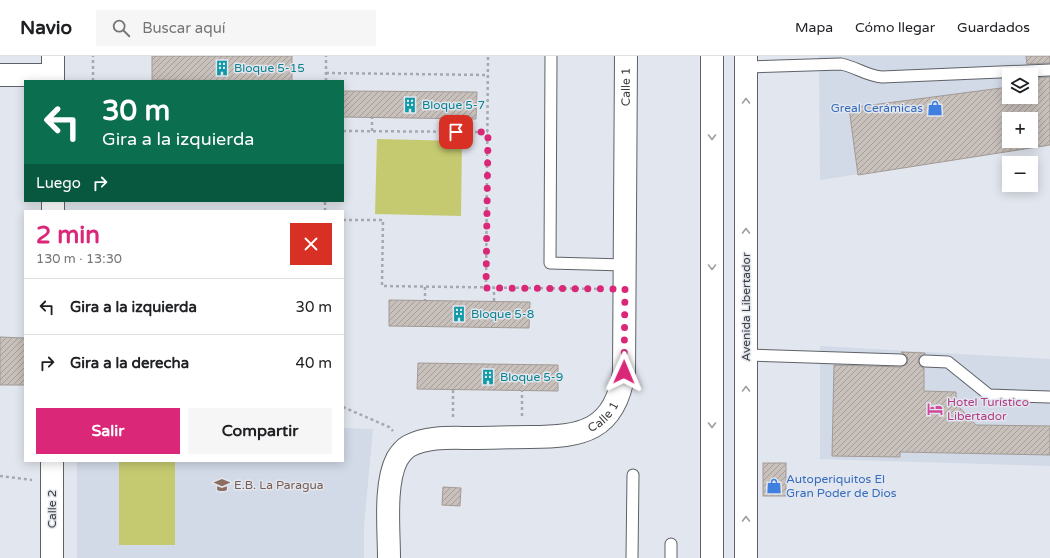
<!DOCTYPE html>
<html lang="es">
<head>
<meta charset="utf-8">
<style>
  body { margin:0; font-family:"Varela Round",sans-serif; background:#f6f6f6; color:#202124; height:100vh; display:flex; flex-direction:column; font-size:15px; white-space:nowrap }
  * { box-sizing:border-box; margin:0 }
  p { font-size:13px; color:#757577 }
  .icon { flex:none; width:22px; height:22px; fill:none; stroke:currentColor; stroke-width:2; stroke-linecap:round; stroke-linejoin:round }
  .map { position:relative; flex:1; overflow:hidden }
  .sheet { position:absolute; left:24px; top:154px; width:320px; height:252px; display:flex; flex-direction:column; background:#fff; border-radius:0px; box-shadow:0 2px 10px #0003 }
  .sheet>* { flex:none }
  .hud { position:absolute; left:24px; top:24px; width:320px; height:122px; border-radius:0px; box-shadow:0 2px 10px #0003; background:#0b6e4f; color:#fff; overflow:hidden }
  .fabs { position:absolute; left:1002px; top:12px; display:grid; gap:8px }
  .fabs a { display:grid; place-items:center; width:36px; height:36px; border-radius:0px; background:#fff; box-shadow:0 2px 10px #0003; font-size:20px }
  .pin { position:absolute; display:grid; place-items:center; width:34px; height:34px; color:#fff; margin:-17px; border-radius:8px; box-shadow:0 2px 6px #0006 }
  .me { position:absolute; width:44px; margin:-22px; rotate:1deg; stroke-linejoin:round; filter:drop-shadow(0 0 3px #0008) }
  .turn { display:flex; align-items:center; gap:14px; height:84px; padding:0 12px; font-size:18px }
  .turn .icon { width:52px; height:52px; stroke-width:2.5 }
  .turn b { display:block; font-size:28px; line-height:34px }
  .then { display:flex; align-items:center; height:38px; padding:0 12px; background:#0003; gap:8px; font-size:15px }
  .round { display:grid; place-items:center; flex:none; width:42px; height:42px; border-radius:0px; background:#f6f6f6 }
  .summary { display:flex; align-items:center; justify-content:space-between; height:68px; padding:0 12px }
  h1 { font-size:24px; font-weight:700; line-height:30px; color:#db2777 }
  .primary-button { display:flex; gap:8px; margin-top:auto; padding:8px 12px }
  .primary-button a { flex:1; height:46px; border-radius:0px; background:#db2777; color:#fff; font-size:16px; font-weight:700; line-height:46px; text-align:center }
  .primary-button a+a { background:#f6f6f6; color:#202124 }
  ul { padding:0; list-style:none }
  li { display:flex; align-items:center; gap:12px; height:56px; padding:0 12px; border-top:1px solid #e0e0e0 }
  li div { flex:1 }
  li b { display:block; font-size:15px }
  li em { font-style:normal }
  header { display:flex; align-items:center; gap:24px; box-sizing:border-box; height:56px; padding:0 20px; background:#fff; border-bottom:1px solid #e0e0e0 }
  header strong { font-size:19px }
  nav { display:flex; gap:22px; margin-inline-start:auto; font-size:14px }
  .search { width:280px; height:36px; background:#f6f6f6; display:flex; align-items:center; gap:10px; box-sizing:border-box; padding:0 14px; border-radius:0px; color:#757577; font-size:15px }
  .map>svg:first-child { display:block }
</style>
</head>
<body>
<header>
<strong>Navio</strong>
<div class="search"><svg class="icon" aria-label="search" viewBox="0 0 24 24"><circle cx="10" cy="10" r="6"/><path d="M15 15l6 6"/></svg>Buscar aquí</div>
<nav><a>Mapa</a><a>Cómo llegar</a><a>Guardados</a></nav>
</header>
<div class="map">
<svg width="1050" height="502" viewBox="0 0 1050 502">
  <defs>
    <pattern id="building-hatch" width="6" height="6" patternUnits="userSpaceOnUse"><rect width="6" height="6" fill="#c8c0bb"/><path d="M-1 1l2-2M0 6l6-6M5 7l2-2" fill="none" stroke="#a49d99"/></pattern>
  </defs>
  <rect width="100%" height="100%" fill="#e2e6ee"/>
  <g fill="#d2d9e7" fill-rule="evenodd">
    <path d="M819 0H1050V89L820 124ZM1009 19H1031V41H1009ZM1009 63H1031V85H1009Z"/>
    <path d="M820 290 1050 303V410L820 403Z"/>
    <path d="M343 372 373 373 364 470V502H77V405H343Z"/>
  </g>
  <g fill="#c5ca70">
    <path d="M377 83 462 85 461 160 375 158Z"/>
    <rect x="119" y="405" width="56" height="84"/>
  </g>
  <g fill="url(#building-hatch)" stroke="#a29a95" fill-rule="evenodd">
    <path d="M152 0H292V25L152 24Z"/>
    <path d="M1026 0H1050V7L1027 8Z"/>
    <path d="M1050 21V89L858 119 849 52 1009 31V41H1031V22ZM1009 63H1031V85H1009Z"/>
    <path d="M343 35 477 36 476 63 343 61Z"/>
    <path d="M389 244 530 246 529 272 389 270Z"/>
    <path d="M0 281 25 282V329H0Z"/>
    <path d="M901 296 925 297V298L919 301 918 305 921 311 924 312V335L956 336V348L976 369 1050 370V399L900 396V401L832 400 834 309 901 311 907 308 908 304 907 300Z"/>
    <path d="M418 307 558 309V335L417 333Z"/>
    <rect x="763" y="407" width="23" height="33"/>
    <path d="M443 431 461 432 460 450 442 449Z"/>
  </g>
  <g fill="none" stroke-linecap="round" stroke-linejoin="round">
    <defs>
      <g id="service">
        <path d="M551 0 550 207 625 209"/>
        <path d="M746 11 841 8C856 11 867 20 882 21L1050 14"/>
        <path d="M746 299 901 304"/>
        <path d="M925 305 948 306 989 339 1050 341"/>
        <path d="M632 502 633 419"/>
        <path d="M671 502V488"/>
      </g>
      <g id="minor">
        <path d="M0 19H53"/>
        <path d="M53 25V0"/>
        <path d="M53 145V155"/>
        <path d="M52 502V405"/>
        <path id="s1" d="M389 502C389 474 384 428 397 403 400 398 404 393 409 390 428 380 452 382 472 382 491 382 510 381 530 381 582 381 615 375 624 316L626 0"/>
      </g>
      <g id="primary">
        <path d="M712 0V502"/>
        <path d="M746 0V502"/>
      </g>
    </defs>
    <use href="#service" stroke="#5e6268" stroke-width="13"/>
    <use href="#minor" stroke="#5e6268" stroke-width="24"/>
    <use href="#primary" stroke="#5e6268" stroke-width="24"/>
    <g stroke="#a6a9af" stroke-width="2.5" stroke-dasharray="3 3" stroke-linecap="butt">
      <path d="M326 17 488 19"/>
      <path d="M93 25V0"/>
      <path d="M326 25V0"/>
      <path d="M343 75 488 76"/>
      <path d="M372 75V62"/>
      <path d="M440 76 441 62"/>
      <path d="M325 155V145"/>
      <path d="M343 164H383L382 230 604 233"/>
      <path d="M425 231V244"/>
      <path d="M486 232 488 0"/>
      <path d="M494 245V231"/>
      <path d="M343 351 389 371 393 375"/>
      <path d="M522 360V334"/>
      <path d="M453 361V334"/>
      <path d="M0 420 32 424"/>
    </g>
    <use href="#service" stroke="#fff" stroke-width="11"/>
    <use href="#minor" stroke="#fff" stroke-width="22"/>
    <use href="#primary" stroke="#fff" stroke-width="22"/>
  </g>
  <defs><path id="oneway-chevron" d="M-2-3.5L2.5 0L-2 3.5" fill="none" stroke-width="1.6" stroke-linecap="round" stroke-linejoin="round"/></defs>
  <g stroke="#9d9ea0">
    <use href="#oneway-chevron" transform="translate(746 45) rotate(-90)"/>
    <use href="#oneway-chevron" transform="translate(712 81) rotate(90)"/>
    <use href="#oneway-chevron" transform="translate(746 175) rotate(-90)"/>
    <use href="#oneway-chevron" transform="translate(712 211) rotate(90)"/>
    <use href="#oneway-chevron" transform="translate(746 333) rotate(-90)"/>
    <use href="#oneway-chevron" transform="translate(712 369) rotate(90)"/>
    <use href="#oneway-chevron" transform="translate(746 463) rotate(-90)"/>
  </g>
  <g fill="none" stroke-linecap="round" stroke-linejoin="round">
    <path stroke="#db2777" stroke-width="7" stroke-dasharray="0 12.6" d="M456 76H488L486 232 625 233 624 316"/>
  </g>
  <defs>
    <symbol id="building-bare" viewBox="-9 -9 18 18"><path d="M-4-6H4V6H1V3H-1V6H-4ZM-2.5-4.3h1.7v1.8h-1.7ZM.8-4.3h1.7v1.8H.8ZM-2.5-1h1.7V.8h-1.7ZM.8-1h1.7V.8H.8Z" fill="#0f9aa8" stroke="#e2e6ee" stroke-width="2.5" paint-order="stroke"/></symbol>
    <symbol id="shop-bare" viewBox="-9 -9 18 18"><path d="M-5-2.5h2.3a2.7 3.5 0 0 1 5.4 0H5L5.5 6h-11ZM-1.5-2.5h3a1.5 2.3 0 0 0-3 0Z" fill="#3f7fe0" stroke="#e2e6ee" stroke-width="2.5" paint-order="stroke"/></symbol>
    <symbol id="hotel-bare" viewBox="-9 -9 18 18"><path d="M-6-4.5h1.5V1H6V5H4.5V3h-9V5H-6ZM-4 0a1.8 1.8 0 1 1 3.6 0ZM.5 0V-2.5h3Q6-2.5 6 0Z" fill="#d1479c" stroke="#e2e6ee" stroke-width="2.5" paint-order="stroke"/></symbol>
    <symbol id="school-bare" viewBox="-9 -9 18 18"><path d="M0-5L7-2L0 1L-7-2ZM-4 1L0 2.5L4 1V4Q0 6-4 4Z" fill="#8d6e63" stroke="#e2e6ee" stroke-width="2.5" paint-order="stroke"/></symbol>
  </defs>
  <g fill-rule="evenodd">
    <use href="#building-bare" x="211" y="1" width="22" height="22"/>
    <use href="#building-bare" x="399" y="38" width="22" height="22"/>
    <use href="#shop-bare" x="924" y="41" width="22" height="22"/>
    <use href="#building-bare" x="448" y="247" width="22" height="22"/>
    <use href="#building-bare" x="477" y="310" width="22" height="22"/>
    <use href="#hotel-bare" x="924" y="342" width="22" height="22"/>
    <use href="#school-bare" x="211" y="418" width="22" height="22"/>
    <use href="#shop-bare" x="763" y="419" width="22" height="22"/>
  </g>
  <g text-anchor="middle" stroke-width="3" stroke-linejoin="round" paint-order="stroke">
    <g font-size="12" fill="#0d838f" stroke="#e2e6ee" text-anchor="start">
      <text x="234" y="16">Bloque 5-15</text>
      <text x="422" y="53">Bloque 5-7</text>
      <text x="471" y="262">Bloque 5-8</text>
      <text x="500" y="325">Bloque 5-9</text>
    </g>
    <g font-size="12" fill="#3b3d40" stroke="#e2e6ee">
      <text dy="4" stroke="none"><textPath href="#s1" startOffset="655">Calle 1</textPath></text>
      <text transform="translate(746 251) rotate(-90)" y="4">Avenida Libertador</text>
      <text dy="4" stroke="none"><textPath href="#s1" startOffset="319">Calle 1</textPath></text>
      <text transform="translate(52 453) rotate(-90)" y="4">Calle 2</text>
    </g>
    <g font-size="12" fill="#366cbe" stroke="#e2e6ee" text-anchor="end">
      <text x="923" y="56">Greal Cerámicas</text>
      <text x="786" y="427" text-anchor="start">Autoperiquitos El<tspan x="786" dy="14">Gran Poder de Dios</tspan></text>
    </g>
    <g font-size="12" fill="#b23c85" stroke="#e2e6ee" text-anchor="start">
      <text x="947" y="350">Hotel Turístico<tspan x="947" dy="14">Libertador</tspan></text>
    </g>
    <g font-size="12" fill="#785e54" stroke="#e2e6ee" text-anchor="start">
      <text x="234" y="433">E.B. La Paragua</text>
    </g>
  </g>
</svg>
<div class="fabs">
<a><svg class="icon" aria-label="layers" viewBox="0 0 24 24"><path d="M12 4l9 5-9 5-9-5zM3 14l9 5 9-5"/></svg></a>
<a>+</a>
<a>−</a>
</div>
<div class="pin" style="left:456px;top:76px;background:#d93025"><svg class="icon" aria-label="arrive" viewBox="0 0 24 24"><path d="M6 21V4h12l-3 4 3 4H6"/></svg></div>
<svg class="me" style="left:624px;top:316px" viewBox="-20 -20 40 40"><path d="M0-17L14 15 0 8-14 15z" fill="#db2777" stroke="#fff" stroke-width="4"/></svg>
<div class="hud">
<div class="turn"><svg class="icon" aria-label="left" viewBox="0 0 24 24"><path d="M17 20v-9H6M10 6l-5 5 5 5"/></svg><div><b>30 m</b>Gira a la izquierda</div></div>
<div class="then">Luego<svg class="icon" aria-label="right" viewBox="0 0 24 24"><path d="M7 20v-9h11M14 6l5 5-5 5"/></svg></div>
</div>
<section class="sheet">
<div class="summary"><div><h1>2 min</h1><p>130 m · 13:30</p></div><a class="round" style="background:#d93025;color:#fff"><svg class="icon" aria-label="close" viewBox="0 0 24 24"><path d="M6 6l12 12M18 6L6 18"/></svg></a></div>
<ul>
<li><svg class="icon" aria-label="left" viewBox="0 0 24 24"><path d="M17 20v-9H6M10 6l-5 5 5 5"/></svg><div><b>Gira a la izquierda</b></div><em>30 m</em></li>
<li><svg class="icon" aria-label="right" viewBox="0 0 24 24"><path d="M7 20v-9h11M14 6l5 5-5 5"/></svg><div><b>Gira a la derecha</b></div><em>40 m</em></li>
</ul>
<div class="primary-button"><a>Salir</a><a>Compartir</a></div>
</section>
</div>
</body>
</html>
